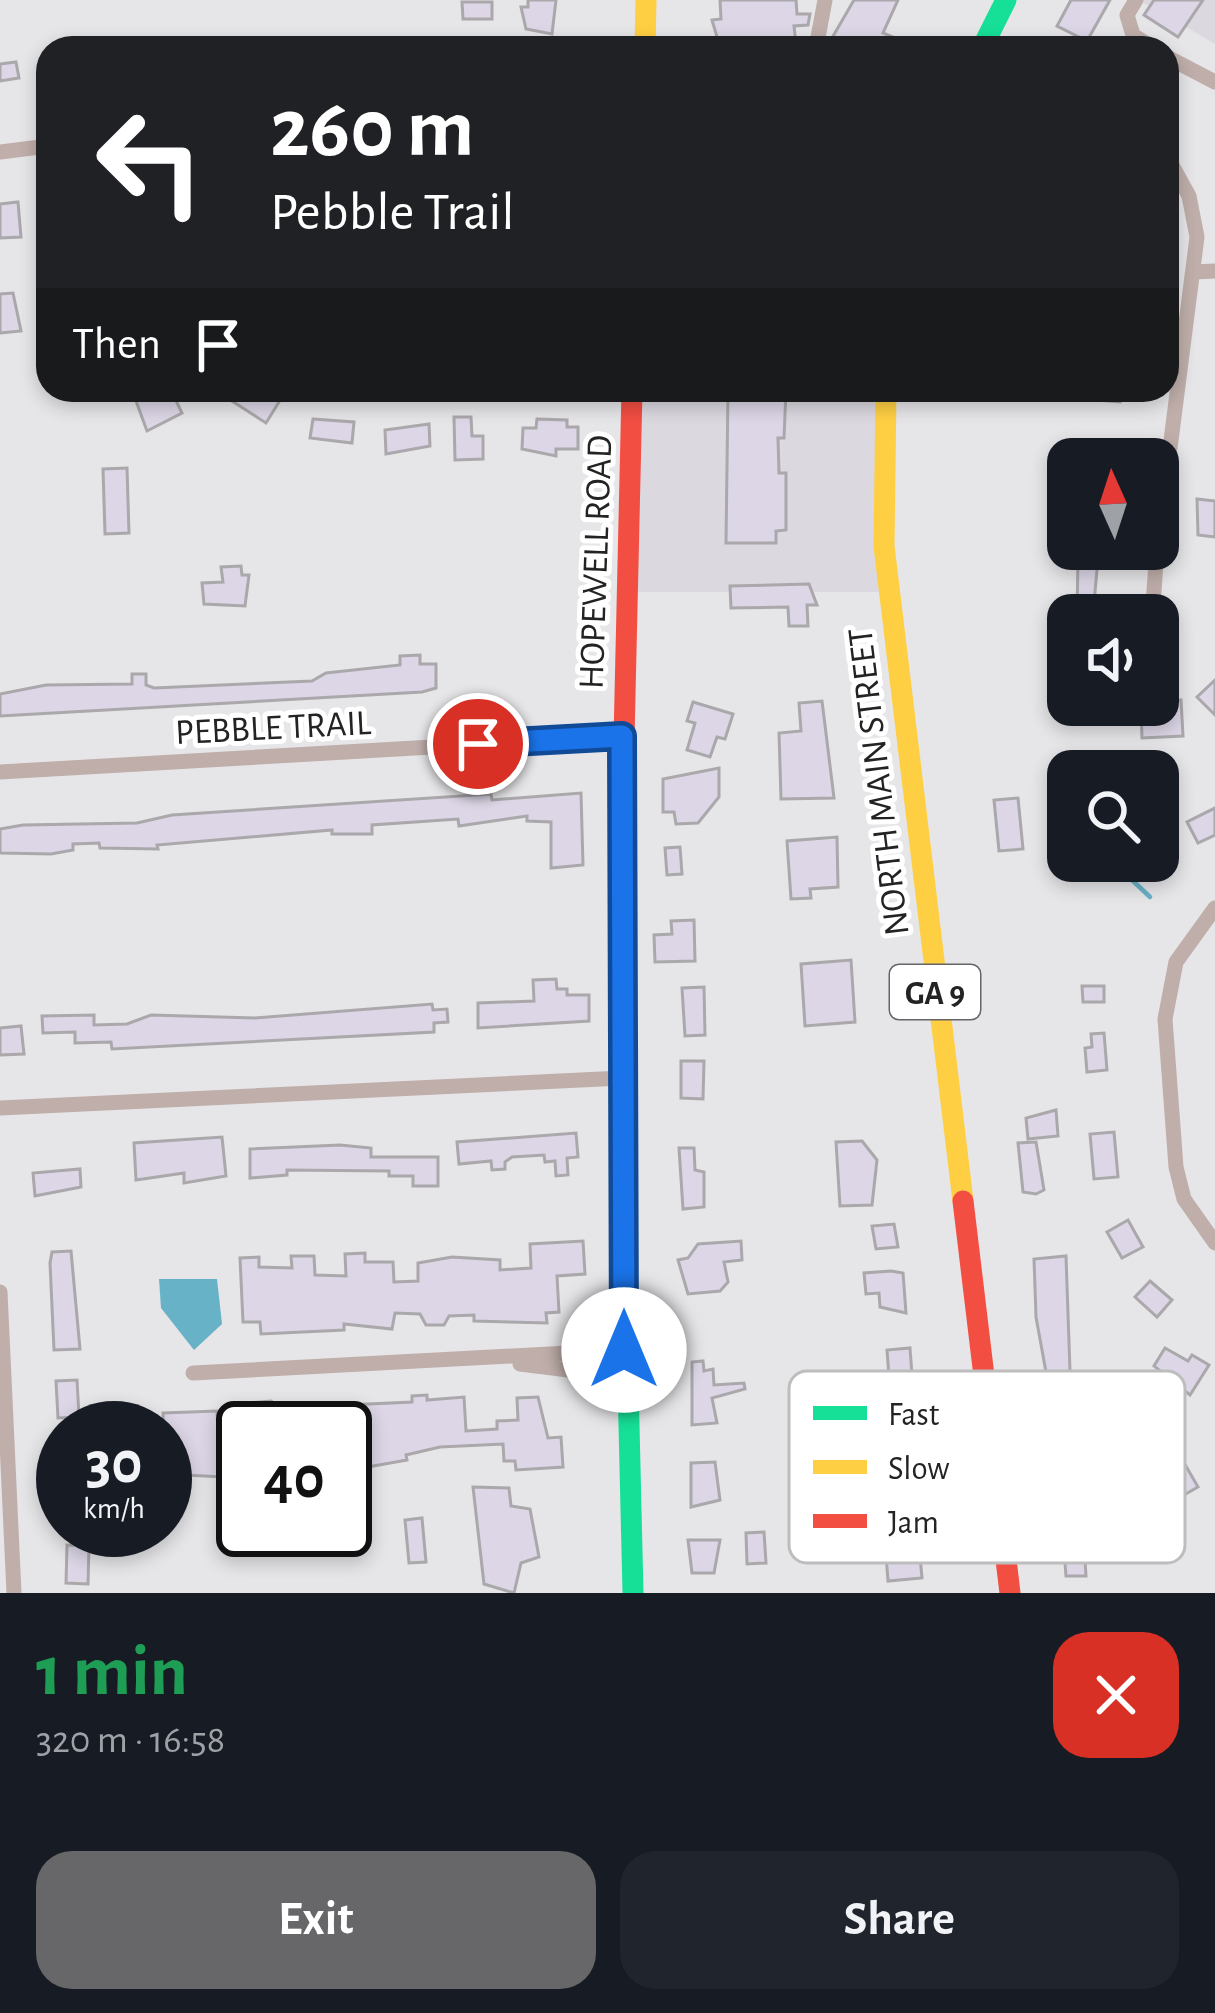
<!DOCTYPE html>
<html lang="en">
<head>
<meta charset="utf-8">
<style>
  body { margin:0; font-family:"Alegreya Sans",sans-serif; background:#20242c; color:#f1f3f6; height:100vh; display:flex; flex-direction:column; font-size:45px; white-space:nowrap }
  * { box-sizing:border-box; margin:0 }
  p { font-size:39px; color:#9ea1a6 }
  .icon { flex:none; width:66px; height:66px; fill:none; stroke:currentColor; stroke-width:2; stroke-linecap:round; stroke-linejoin:round }
  .map { position:relative; height:1593px; overflow:hidden }
  .sheet { display:flex; flex-direction:column; background:#171b24; flex:1 }
  .sheet>* { flex:none }
  .guide { position:absolute; left:36px; top:36px; width:1143px; height:366px; border-radius:36px; box-shadow:0 6px 18px #0003; background:#202124; color:#fff; overflow:hidden }
  .needle { width:78px; rotate:357deg }
  .buttons { position:absolute; left:1047px; top:438px; display:grid; gap:24px }
  .buttons a { display:grid; place-items:center; width:132px; height:132px; border-radius:24px; background:#171b24; box-shadow:0 6px 18px #0003; font-size:60px }
  .speed { position:absolute; left:36px; top:1401px; display:flex; gap:24px; font-size:60px; font-weight:700; text-align:center }
  .speed>* { display:grid; place-content:center; width:156px; height:156px; border-radius:50%; background:#171b24; box-shadow:0 6px 18px #0003; line-height:1 }
  .speed small { font-size:30px; font-weight:400 }
  .speed .limit { border:6px solid #111; border-radius:18px; background:#fff; color:#111 }
  .pin { position:absolute; display:grid; place-items:center; width:102px; height:102px; color:#fff; margin:-51px; border:6px solid #fff; border-radius:50%; box-shadow:0 3px 12px #0007 }
  .me { position:absolute; width:132px; margin:-66px; rotate:0deg; stroke-linejoin:round; filter:drop-shadow(0 0 9px #0008) }
  .turn { display:flex; align-items:center; gap:42px; height:252px; padding:0 36px; font-size:54px }
  .turn .icon { width:156px; height:156px; stroke-width:2.5 }
  .turn b { display:block; font-size:84px; line-height:102px }
  .then { display:flex; align-items:center; height:114px; padding:0 36px; background:#0003; gap:24px; font-size:45px }
  .round { display:grid; place-items:center; flex:none; width:126px; height:126px; border-radius:36px; background:#20242c }
  .headline { display:flex; align-items:center; justify-content:space-between; height:204px; padding:0 36px }
  h1 { font-size:72px; font-weight:700; line-height:90px; color:#1e9e55 }
  .button { display:flex; gap:24px; margin-top:auto; padding:24px 36px }
  .button a { flex:1; height:138px; border-radius:36px; background:#676769; color:#fff; font-size:48px; font-weight:700; line-height:138px; text-align:center }
  .button a+a { background:#20242c; color:#f1f3f6 }
  .map>svg:first-child { display:block }
</style>
</head>
<body>
<div class="map">
<svg width="1215" height="1593" viewBox="0 0 1215 1593">
  <rect width="100%" height="100%" fill="#e6e5e8"/>
  <g fill="#dbd8e0">
    <path d="M1139 0H1215V44L1205 38Z"/>
    <path d="M630 390H888L882 592H619Z"/>
  </g>
  <path fill="#68b2c8" d="M159 1279H217L222 1324 194 1350 161 1308Z"/>
  <g fill="none" stroke-linecap="round" stroke-linejoin="round">
    <path stroke="#68b2c8" stroke-width="4.5" d="M1112 861 1150 897"/>
  </g>
  <g fill="#dcd6e6" stroke="#aaa8ab" stroke-width="3">
    <path d="M528 0H556L552 34 526 29 521 7H528Z"/>
    <path d="M720 0H796L797 14H810L808 25 794 26 796 44 783 48H770L769 41 720 47 712 20 721 19Z"/>
    <path d="M854 0H898L883 33 893 37 888 48H839L842 42 832 38Z"/>
    <path d="M1071 0H1110L1087 41 1057 26Z"/>
    <path d="M1154 0H1203L1178 37 1144 15Z"/>
    <path d="M462 2H492V19H463Z"/>
    <path d="M16 62 19 78 0 81V64Z"/>
    <path d="M18 202 21 237 0 238V204Z"/>
    <path d="M13 293 21 331 0 333V294Z"/>
    <path d="M132 390H149L154 399 171 390 182 413 147 431Z"/>
    <path d="M235 390H253L279 402 266 423 229 399Z"/>
    <path d="M728 390H786L784 438H778L779 473H786V530L776 531V543H726Z"/>
    <path d="M1084 390H1121L1120 402 1084 399Z"/>
    <path d="M454 417H471L472 436H483V459L455 460Z"/>
    <path d="M313 419 354 422 352 443 310 438Z"/>
    <path d="M537 419 567 420V427H578V449H556V456L522 449 523 428H536Z"/>
    <path d="M429 424 430 446 386 454 385 430Z"/>
    <path d="M1086 440 1113 443 1111 459H1083Z"/>
    <path d="M127 468 129 533 105 534 103 469Z"/>
    <path d="M1197 499 1215 501V537L1198 535Z"/>
    <path d="M1078 558H1098L1093 615H1077Z"/>
    <path d="M241 566 242 575H249L245 606 204 604 202 583 223 582 221 567Z"/>
    <path d="M809 584 817 605H807L808 626H789L788 607 731 608 730 586Z"/>
    <path d="M420 655V664H436V688L422 692 0 716V694L46 685 132 684V674H146V685L154 688 312 681 326 673 400 665V656Z"/>
    <path d="M1215 680V715L1197 697Z"/>
    <path d="M1162 700H1181L1183 736 1142 738 1141 707H1162Z"/>
    <path d="M822 701 834 798 781 799 779 733 801 731 799 703Z"/>
    <path d="M693 702 733 714 725 739 717 737 710 757 687 750 695 723 687 721Z"/>
    <path d="M719 768V797L698 823 676 824 674 812H663V779Z"/>
    <path d="M581 793 583 865 551 868V822L527 821V816L459 826 458 819 372 825V834H332V830L157 845 158 849 100 848 99 843 73 844V850L51 854 0 853V829L23 825 137 823 172 815 491 794 492 800Z"/>
    <path d="M1018 798 1023 849 999 851 994 800Z"/>
    <path d="M1215 808V835L1198 843 1187 822Z"/>
    <path d="M1158 809 1175 837 1158 848Z"/>
    <path d="M837 837 838 887 810 889 811 898 791 899 787 841Z"/>
    <path d="M680 847 682 874 667 875 665 848Z"/>
    <path d="M694 920 695 961 655 962 654 935 672 934 671 921Z"/>
    <path d="M851 960 855 1022 805 1026 801 964Z"/>
    <path d="M556 979 557 989H567V995H589V1021L478 1028V1003L534 1001 533 980Z"/>
    <path d="M1082 986H1104V1002H1083Z"/>
    <path d="M704 987 705 1035 685 1036 682 988Z"/>
    <path d="M432 1004 433 1010 447 1009 448 1022 434 1023V1032L112 1049 111 1042 75 1043V1032L43 1033 42 1016 94 1015V1025L127 1024 151 1015 255 1018Z"/>
    <path d="M21 1026 24 1054 0 1055V1028Z"/>
    <path d="M1104 1033 1107 1070 1087 1072 1085 1048 1092 1047 1091 1034Z"/>
    <path d="M681 1061H704L703 1099 681 1098Z"/>
    <path d="M1056 1110 1058 1136 1028 1139 1026 1118Z"/>
    <path d="M1114 1132 1118 1177 1094 1179 1090 1134Z"/>
    <path d="M576 1133 578 1157 567 1158 568 1175 556 1176 555 1161 545 1162 544 1155 512 1157 505 1162V1169L492 1170 491 1161 459 1164 457 1142Z"/>
    <path d="M222 1137 226 1176 184 1183V1173L136 1180 134 1143Z"/>
    <path d="M862 1141 877 1160 872 1205 840 1206 836 1142Z"/>
    <path d="M1036 1142 1044 1190 1036 1194 1023 1192 1018 1143Z"/>
    <path d="M340 1145 371 1148V1157H438V1186H413V1176H389V1171L287 1170V1175L250 1178V1149Z"/>
    <path d="M679 1148H694L695 1170 704 1172V1207L683 1209Z"/>
    <path d="M80 1169 81 1187 35 1196 33 1173Z"/>
    <path d="M1128 1220 1143 1247 1122 1258 1107 1232Z"/>
    <path d="M894 1224 898 1247 876 1249 872 1226Z"/>
    <path d="M583 1241 585 1274 557 1276 559 1312 546 1313 547 1323 474 1321V1315L449 1316 444 1325H426L420 1314 395 1313 392 1329 344 1324V1330L261 1334 260 1322H243L240 1258 259 1257V1267L292 1268 291 1256H314L315 1275 346 1276 345 1254 365 1253V1262H393L394 1282 418 1281V1263L452 1257 500 1260V1270L531 1268 530 1244Z"/>
    <path d="M741 1241 742 1260 724 1262 728 1282 720 1291 688 1294 678 1260 688 1258 698 1244Z"/>
    <path d="M71 1251 80 1349 54 1350 50 1263 52 1252Z"/>
    <path d="M1066 1256 1070 1371 1065 1381 1048 1383 1036 1317 1034 1259Z"/>
    <path d="M891 1271 903 1273 906 1313 880 1307 879 1293 866 1294 864 1273Z"/>
    <path d="M1150 1281 1172 1300 1157 1317 1135 1297Z"/>
    <path d="M910 1348 912 1375 889 1377 887 1350Z"/>
    <path d="M1165 1348 1188 1361 1192 1355 1209 1365 1190 1395 1154 1366Z"/>
    <path d="M703 1361 704 1371 713 1369 714 1385 744 1383 745 1389 712 1398 717 1423 692 1425V1362Z"/>
    <path d="M77 1380 79 1417 58 1418 56 1381Z"/>
    <path d="M427 1395V1400L464 1397 466 1431 497 1429V1421L518 1420 517 1398 538 1397 548 1438 561 1437 563 1467 516 1470 515 1461H504L503 1444 440 1447 406 1455 407 1460 351 1470V1428H243V1478L165 1474 163 1413 217 1411 218 1432 248 1403 271 1401 281 1408 412 1402V1396Z"/>
    <path d="M1183 1461 1198 1487 1177 1499 1163 1472Z"/>
    <path d="M715 1462 720 1500 691 1507V1463Z"/>
    <path d="M1080 1482 1086 1576H1066L1059 1483Z"/>
    <path d="M473 1487 509 1488 511 1506 530 1509 539 1557 521 1563 514 1593 484 1584Z"/>
    <path d="M422 1518 426 1562 409 1563 405 1520Z"/>
    <path d="M764 1532 766 1563 747 1564 746 1533Z"/>
    <path d="M918 1534 922 1578 888 1581 885 1541Z"/>
    <path d="M688 1540H720L714 1573H692Z"/>
    <path d="M67 1545 89 1546 88 1584 66 1583Z"/>
  </g>
  <g fill="none" stroke-linecap="round" stroke-linejoin="round">
    <g stroke="#bfaeaa" stroke-width="15">
      <path d="M1136 0 1127 15 1133 35 1153 48"/>
      <path d="M816 48 825 0"/>
      <path d="M1167 57 1215 82"/>
      <path d="M0 152 48 146"/>
      <path d="M1193 272 1215 271"/>
      <path d="M1158 542 1197 237 1189 196 1167 156"/>
      <path d="M1157 549 1153 605 1170 635"/>
      <path d="M0 772 622 736"/>
      <path d="M1215 908 1176 962 1165 1019 1176 1167 1184 1199 1215 1243"/>
      <path d="M0 1108 622 1078"/>
      <path d="M0 1292 14 1593"/>
      <path d="M520 1364 625 1377"/>
      <path d="M193 1373 624 1350"/>
    </g>
    <g stroke="#16e098" stroke-width="21">
      <path d="M982 48 1006 0"/>
      <path d="M622 1131 633 1593"/>
    </g>
    <g stroke="#ffcf43" stroke-width="21">
      <path d="M645 48 646 0"/>
      <path d="M886 390 884 546 963 1201"/>
    </g>
    <g stroke="#f24e42" stroke-width="21">
      <path d="M622 1131 620 913 632 390"/>
      <path d="M963 1201 1010 1593"/>
    </g>
  </g>
  <g fill="none" stroke-linecap="round" stroke-linejoin="round">
    <defs>
      <path id="route" d="M478 744 622 736 624 1350"/>
    </defs>
    <use href="#route" stroke="#114b97" stroke-width="30"/>
    <use href="#route" stroke="#1a73e8" stroke-width="21"/>
  </g>
  <g text-anchor="middle" stroke-width="10" stroke-linejoin="round" paint-order="stroke">
    <rect fill="#fff" stroke="#656566" stroke-width="3" x="890" y="965" width="90" height="54" rx="9"/>
    <g font-size="33" font-weight="bold" fill="#232324">
      <text x="935" y="1004">GA 9</text>
    </g>
    <g font-size="36" fill="#232324" stroke="#fff">
      <text transform="translate(594 562) rotate(-88)" y="13">HOPEWELL ROAD</text>
      <text transform="translate(273 726) rotate(-3)" y="13">PEBBLE TRAIL</text>
      <text transform="translate(877 782) rotate(-97)" y="13">NORTH MAIN STREET</text>
    </g>
  </g>
  <rect x="789" y="1371" width="396" height="192" rx="18" fill="#fff" stroke="#bdbdbd" stroke-width="3"/>
  <rect x="813" y="1406" width="54" height="14" fill="#16e098"/>
  <rect x="813" y="1460" width="54" height="14" fill="#ffcf43"/>
  <rect x="813" y="1514" width="54" height="14" fill="#f24e42"/>
  <g font-size="33" fill="#232324">
    <text x="888" y="1425">Fast</text>
    <text x="888" y="1479">Slow</text>
    <text x="888" y="1533">Jam</text>
  </g>
</svg>
<div class="buttons">
<a><svg class="needle" viewBox="-14 -14 28 28"><path d="M0-13l5 13h-10z" fill="#e53935"/><path d="M0 13l5-13h-10z" fill="#9ea1a6"/></svg></a>
<a><svg class="icon" aria-label="sound" viewBox="0 0 24 24"><path d="M4 9h4l5-4v14l-5-4H4zM17 9q2 3 0 6"/></svg></a>
<a><svg class="icon" aria-label="search" viewBox="0 0 24 24"><circle cx="10" cy="10" r="6"/><path d="M15 15l6 6"/></svg></a>
</div>
<div class="speed"><div>30<small>km/h</small></div><div class="limit">40</div></div>
<div class="pin" style="left:478px;top:744px;background:#d93025"><svg class="icon" aria-label="arrive" viewBox="0 0 24 24"><path d="M6 21V4h12l-3 4 3 4H6"/></svg></div>
<svg class="me" style="left:624px;top:1350px" viewBox="-20 -20 40 40"><circle r="19" fill="#fff"/><path d="M0-13L10 11 0 6-10 11z" fill="#1a73e8"/></svg>
<div class="guide">
<div class="turn"><svg class="icon" aria-label="left" viewBox="0 0 24 24"><path d="M17 20v-9H6M10 6l-5 5 5 5"/></svg><div><b>260 m</b>Pebble Trail</div></div>
<div class="then">Then<svg class="icon" aria-label="arrive" viewBox="0 0 24 24"><path d="M6 21V4h12l-3 4 3 4H6"/></svg></div>
</div>
</div>
<section class="sheet">
<div class="headline"><div><h1>1 min</h1><p>320 m · 16:58</p></div><a class="round" style="background:#d93025;color:#fff"><svg class="icon" aria-label="close" viewBox="0 0 24 24"><path d="M6 6l12 12M18 6L6 18"/></svg></a></div>
<div class="button"><a>Exit</a><a>Share</a></div>
</section>
</body>
</html>
